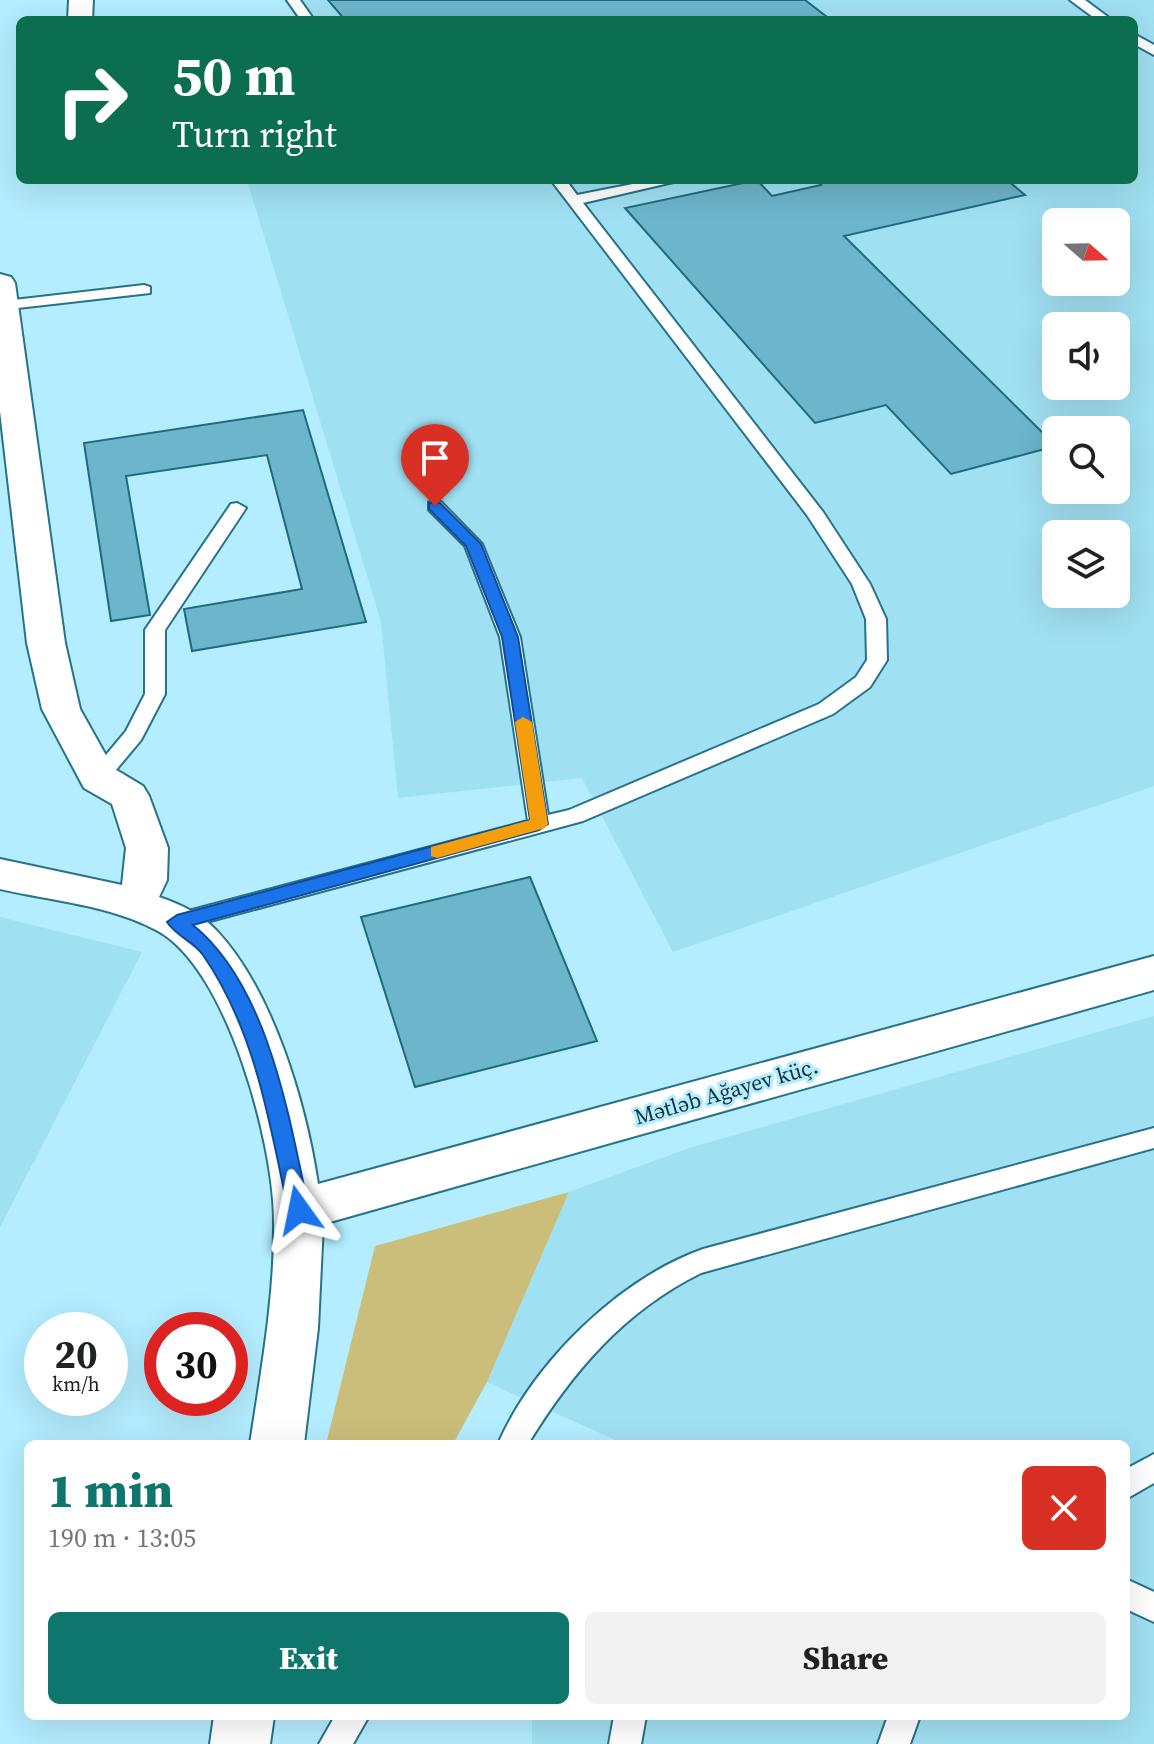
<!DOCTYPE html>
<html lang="en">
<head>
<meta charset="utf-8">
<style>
  body { margin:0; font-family:"Source Serif 4",serif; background:#f2f2f2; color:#202124; height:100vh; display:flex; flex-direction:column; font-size:30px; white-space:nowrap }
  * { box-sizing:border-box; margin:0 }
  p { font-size:26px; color:#757577 }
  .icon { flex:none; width:44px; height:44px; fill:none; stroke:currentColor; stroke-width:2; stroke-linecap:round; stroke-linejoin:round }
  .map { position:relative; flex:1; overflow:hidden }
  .side { position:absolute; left:24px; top:1440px; width:1106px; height:280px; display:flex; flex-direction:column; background:#fff; border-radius:12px; box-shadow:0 8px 32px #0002 }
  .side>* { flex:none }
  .hud { position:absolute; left:16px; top:16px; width:1122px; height:168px; border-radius:12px; box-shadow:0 8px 32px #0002; background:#0b6e4f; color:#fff; overflow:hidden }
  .needle { width:52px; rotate:110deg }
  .buttons { position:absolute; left:1042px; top:208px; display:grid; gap:16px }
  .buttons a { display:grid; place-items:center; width:88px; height:88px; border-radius:12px; background:#fff; box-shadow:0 8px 32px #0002; font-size:40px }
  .speed { position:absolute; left:24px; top:1312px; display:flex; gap:16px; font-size:40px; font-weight:700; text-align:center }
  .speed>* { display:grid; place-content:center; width:104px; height:104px; border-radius:50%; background:#fff; box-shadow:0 8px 32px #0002; line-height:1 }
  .speed small { font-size:20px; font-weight:400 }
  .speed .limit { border:12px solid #d22; background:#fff; color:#111 }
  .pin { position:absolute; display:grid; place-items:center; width:68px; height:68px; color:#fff; margin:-82px -34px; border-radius:50% 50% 50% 0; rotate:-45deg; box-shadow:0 0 8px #0007 }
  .pin .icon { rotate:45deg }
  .me { position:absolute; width:88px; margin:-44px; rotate:348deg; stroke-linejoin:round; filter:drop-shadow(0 0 6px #0008) }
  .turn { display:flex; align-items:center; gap:28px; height:168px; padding:0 24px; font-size:36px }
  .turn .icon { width:104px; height:104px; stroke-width:2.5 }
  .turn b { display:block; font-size:56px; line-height:68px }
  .round { display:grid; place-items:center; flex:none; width:84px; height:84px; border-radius:12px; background:#f2f2f2 }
  .overview { display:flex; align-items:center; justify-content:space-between; height:136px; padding:0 24px }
  h1 { font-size:48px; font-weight:800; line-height:60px; color:#0f766e }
  .primary-button { display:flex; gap:16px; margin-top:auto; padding:16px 24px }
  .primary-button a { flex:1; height:92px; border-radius:12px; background:#0f766e; color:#fff; font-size:32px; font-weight:800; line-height:92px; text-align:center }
  .primary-button a+a { background:#f2f2f2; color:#202124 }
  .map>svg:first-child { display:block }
</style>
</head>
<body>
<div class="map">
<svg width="1154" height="1744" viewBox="0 0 1154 1744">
  <rect width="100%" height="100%" fill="#b3edff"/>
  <g fill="#a0e0f3" fill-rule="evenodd">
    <path d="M283 0H1154V786L673 952 582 778 398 798 381 622 247 180H1134V20H298ZM1056 222H1116V282H1056ZM1056 326H1116V386H1056ZM1056 430H1116V490H1056ZM1056 534H1116V594H1056Z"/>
    <path d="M0 917 142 952 0 1227Z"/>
    <path d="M1154 1016V1744H532V1716H1126V1444H624L487 1382 569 1192 689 1148Z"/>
  </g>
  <path fill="#cbbe7b" d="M569 1192 487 1382 453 1444H326L375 1246Z"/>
  <g fill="#6db5cb" stroke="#1d6b7f" stroke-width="2">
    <path d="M328 0H805L831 20H345Z"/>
    <path d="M757 180 772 196 821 185 816 180H1007L1025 195 844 236 1056 446 951 474 886 405 815 423 625 208Z"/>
    <path d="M303 410 366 622 192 651 184 609 302 589 267 455 126 476 150 615 111 621 84 443Z"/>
    <path d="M530 877 597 1041 415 1087 361 917Z"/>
  </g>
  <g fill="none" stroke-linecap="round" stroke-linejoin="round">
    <defs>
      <g id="lane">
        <path d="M287 0H300L314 20H301Z"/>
        <path d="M1070 0H1085L1112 20H1097Z"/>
        <path d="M1134 34 1154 45V55L1134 44Z"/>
        <path d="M551 180H566L577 195 653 180H682L583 203 823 512 870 584 886 619 887 660 870 687 833 714 583 821 177 930 169 928 166 922 169 916 177 914 528 821 500 637 465 546 429 510V502H441L482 544 520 637 548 815 569 810 819 704 856 677 867 660 866 619 852 584 807 515Z"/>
        <path d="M144 285 150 287V293L0 310V302L5 301Z"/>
        <path d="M237 503 246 508 165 630V694L141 740 105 783H91L88 778 91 773 126 731 145 694V630L231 504Z"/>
        <path d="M1154 1128V1148L701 1273C624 1311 572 1372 528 1444H498C534 1362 619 1279 703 1249Z"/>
        <path d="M1154 1454V1483L1126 1499V1469Z"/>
        <path d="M1126 1579 1154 1592V1622L1126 1609Z"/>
        <path d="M335 1716H369L353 1744H319Z"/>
        <path d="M614 1716H646L641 1744H609Z"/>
        <path d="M888 1716H920L910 1744H878Z"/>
      </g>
      <g id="street">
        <path d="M69 0H93L92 20H68Z"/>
        <path d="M0 274 11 277 15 283 65 643 80 709 113 768 143 786 149 796 168 848 167 880 159 897C180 904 201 914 217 931 273 991 306 1104 318 1184L1154 956V990L323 1224 318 1328 304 1444H250C261 1371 275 1295 274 1221 274 1145 228 970 158 931 111 905 52 901 0 889V859L122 885 126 848 112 804 84 788 42 709 27 643 0 411Z"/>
        <path d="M214 1716H274L270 1744H210Z"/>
      </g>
    </defs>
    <use href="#lane" stroke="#277387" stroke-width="4"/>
    <use href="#street" stroke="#277387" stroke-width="4"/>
    <use href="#lane" fill="#fff" fill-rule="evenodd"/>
    <use href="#street" fill="#fff" fill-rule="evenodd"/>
  </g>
  <path fill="#1a73e8" stroke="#114b97" stroke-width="2" d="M429 503H440L481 544 518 637 548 824 539 830 193 925C269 987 289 1118 309 1210L306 1217H291L288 1210C270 1123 255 1030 203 955 194 942 176 936 167 922L177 915 530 820 502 637 466 546 429 509Z"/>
  <path fill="#f59e0b" d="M523 717 532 722 548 824 545 828 437 858 431 856V847L530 820 515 722Z"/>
  <g text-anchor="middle" stroke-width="6" stroke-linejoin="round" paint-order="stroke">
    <g font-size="22" fill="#13323b" stroke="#b3edff">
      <text transform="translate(726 1091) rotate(-16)" y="8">Mətləb Ağayev küç.</text>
    </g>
  </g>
</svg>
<div class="buttons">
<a><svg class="needle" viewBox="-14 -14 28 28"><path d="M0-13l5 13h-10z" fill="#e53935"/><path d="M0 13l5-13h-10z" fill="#757577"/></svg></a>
<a><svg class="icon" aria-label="sound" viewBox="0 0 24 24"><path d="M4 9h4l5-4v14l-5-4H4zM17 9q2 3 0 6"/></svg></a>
<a><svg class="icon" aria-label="search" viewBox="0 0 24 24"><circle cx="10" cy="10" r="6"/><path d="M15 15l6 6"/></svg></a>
<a><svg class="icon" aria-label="layers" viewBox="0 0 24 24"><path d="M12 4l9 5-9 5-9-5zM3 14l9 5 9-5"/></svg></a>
</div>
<div class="speed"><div>20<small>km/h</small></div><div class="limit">30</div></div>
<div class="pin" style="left:435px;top:506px;background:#d93025"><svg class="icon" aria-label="arrive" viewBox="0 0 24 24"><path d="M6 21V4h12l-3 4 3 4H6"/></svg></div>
<svg class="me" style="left:299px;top:1210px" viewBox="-20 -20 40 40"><path d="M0-17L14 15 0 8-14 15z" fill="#1a73e8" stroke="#fff" stroke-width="4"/></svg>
<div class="hud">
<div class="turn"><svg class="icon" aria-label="right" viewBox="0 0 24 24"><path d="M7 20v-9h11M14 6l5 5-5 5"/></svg><div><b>50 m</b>Turn right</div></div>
</div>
<section class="side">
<div class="overview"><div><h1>1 min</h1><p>190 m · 13:05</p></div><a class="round" style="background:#d93025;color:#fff"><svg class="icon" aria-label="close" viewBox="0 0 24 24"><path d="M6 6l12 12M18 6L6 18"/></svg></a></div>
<div class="primary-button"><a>Exit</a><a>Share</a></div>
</section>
</div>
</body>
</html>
